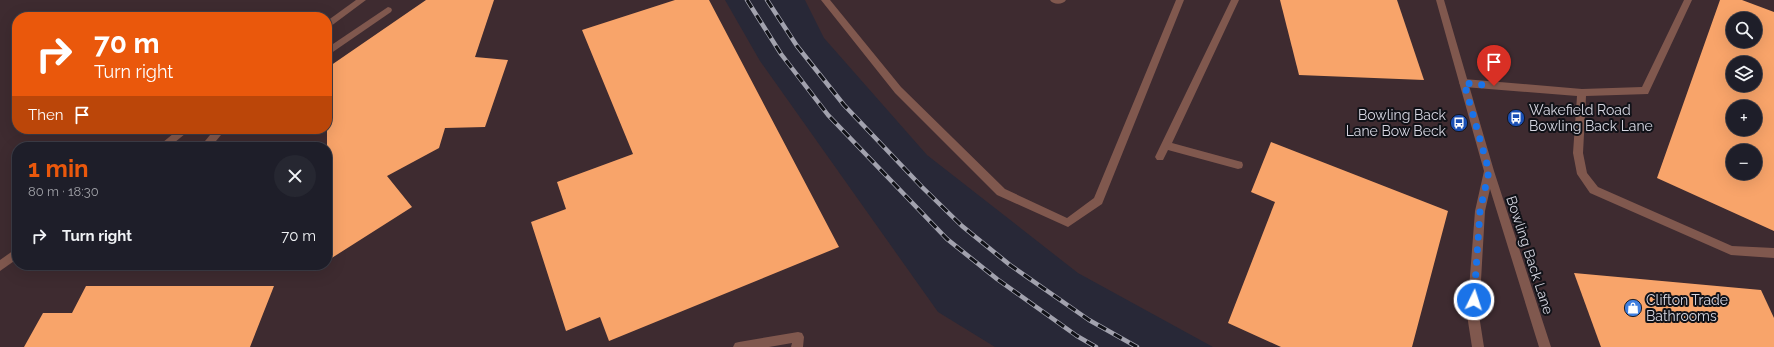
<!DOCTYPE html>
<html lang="en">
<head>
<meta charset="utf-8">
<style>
  body { margin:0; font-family:Raleway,sans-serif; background:#262731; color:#f1f3f6; height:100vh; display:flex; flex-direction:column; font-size:15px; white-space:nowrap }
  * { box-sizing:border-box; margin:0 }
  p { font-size:13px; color:#a1a2a8 }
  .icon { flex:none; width:22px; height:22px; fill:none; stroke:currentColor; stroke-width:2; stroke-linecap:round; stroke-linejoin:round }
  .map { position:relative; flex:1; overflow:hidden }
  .sheet { position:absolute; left:12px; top:142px; width:320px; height:128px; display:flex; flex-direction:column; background:#1e1e29; border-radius:16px; box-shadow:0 4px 16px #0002,0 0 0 1px #3c3c46 }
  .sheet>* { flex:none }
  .top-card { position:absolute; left:12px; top:12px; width:320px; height:122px; border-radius:16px; box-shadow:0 4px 16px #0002,0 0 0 1px #3c3c46; background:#ea580c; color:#fff; overflow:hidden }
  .controls { position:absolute; left:1726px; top:12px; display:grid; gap:8px }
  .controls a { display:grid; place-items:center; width:36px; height:36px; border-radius:50%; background:#1e1e29; box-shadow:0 4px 16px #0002,0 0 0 1px #3c3c46; font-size:20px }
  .pin { position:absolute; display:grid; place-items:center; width:34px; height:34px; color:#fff; margin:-41px -17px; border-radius:50% 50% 50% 0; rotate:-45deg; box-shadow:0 0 4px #0007 }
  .pin .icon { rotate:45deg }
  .me { position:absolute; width:44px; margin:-22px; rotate:4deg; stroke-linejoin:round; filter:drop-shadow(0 0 3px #0008) }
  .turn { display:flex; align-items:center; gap:14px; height:84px; padding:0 16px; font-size:18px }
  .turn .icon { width:52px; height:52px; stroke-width:2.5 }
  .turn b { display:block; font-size:28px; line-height:34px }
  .then { display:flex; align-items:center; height:38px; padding:0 16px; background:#0003; gap:8px; font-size:15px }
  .round { display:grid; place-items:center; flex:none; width:42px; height:42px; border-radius:21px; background:#262731 }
  .headline { display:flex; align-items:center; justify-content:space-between; height:68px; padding:0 16px }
  h1 { font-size:24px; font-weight:700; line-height:30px; color:#ea580c }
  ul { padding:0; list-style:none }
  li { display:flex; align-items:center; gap:12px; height:52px; padding:0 16px }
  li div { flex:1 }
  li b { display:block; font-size:15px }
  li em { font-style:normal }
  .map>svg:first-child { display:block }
</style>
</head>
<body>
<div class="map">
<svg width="1774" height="347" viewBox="0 0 1774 347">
  <rect width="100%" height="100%" fill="#282837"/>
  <g fill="#3e2b30" fill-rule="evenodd">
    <path d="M0 0H725L760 61 938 312 995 347H0ZM17 17H327V129H17ZM17 147H327V265H17Z"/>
    <path d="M805 0H1774V347H1213L1078 273 927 155 824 38ZM1733 19H1755V41H1733ZM1733 63H1755V85H1733ZM1733 107H1755V129H1733ZM1733 151H1755V173H1733Z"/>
  </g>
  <g fill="#f8a46a" fill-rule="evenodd">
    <path d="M426 0H494L475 57 508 60 485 127 445 128 439 148 387 176 412 207 327 261V68Z"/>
    <path d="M675 0H709L839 247 609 341 600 317 566 331 531 222 566 209 557 182 633 154 582 30Z"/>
    <path d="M1280 0H1397L1424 80 1299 75Z"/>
    <path d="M1720 0H1742L1774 12V231L1657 178ZM1733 19H1755V41H1733ZM1733 63H1755V85H1733ZM1733 107H1755V129H1733ZM1733 151H1755V173H1733Z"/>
    <path d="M1271 142 1448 211 1412 347H1281L1228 323 1275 202 1251 192Z"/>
    <path d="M1574 273 1761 290 1774 318V347H1601Z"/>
    <path d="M86 286H274L250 347H24L43 313H72Z"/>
  </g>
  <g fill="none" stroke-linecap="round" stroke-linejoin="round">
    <g fill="#80584e" fill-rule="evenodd">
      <path d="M821 0H830L901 87 1005 189 1067 218 1094 198 1176 0H1184L1102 204 1068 227 997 195 895 93Z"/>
      <path d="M1050 0H1066C1063 5 1053 5 1050 0Z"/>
      <path d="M1231 0H1239L1172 143 1238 161 1242 162 1243 165 1242 168 1238 169 1168 150 1163 160H1157L1155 157Z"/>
      <path d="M1684 0H1692L1648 94 1586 96 1583 153 1587 173 1598 187 1732 246 1774 248V258L1731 255 1590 193 1577 174 1573 153 1577 96 1464 87 1459 83 1464 79 1582 89 1642 87Z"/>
      <path d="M388 7 391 8 392 10 391 12 327 56V48Z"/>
      <path d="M215 129H226L211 147H200Z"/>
      <path d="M222 265H233L232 268 228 270 223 268Z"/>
      <path d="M798 332 802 333 804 337 803 347H791L792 343 769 347H733L735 343 739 342Z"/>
    </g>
    <g fill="#80584e" fill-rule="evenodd">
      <path d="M356 0H366L327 29V21Z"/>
      <path d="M1436 0H1444L1494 171 1551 347H1539L1490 189 1485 211 1479 315 1484 347H1472L1467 315 1475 211 1484 171Z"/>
      <path d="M179 129H191L169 147H157Z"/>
      <path d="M17 248V259L0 271V260Z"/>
    </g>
    <defs>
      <g id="rail">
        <path d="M747 0 781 54 828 115 947 239 997 279 1077 336 1096 347"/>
        <path d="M767 0 797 46 844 105 922 187 962 226 1010 265 1089 320 1137 347"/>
      </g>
    </defs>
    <use href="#rail" stroke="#a2a2ae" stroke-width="4.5"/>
    <use href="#rail" stroke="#111218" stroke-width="3" stroke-dasharray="9" stroke-linecap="butt"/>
  </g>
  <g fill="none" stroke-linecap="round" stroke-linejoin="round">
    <path stroke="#1a73e8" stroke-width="7" stroke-dasharray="0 12.6" d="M1474 300 1480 211 1489 171 1464 83 1494 86"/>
  </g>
  <defs>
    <symbol id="bus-disc" viewBox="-11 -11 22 22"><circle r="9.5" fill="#1a4fb4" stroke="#111218"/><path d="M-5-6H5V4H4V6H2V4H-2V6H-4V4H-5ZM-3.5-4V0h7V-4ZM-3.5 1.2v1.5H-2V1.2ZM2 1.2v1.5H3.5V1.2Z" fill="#fff"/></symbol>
    <symbol id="shop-disc" viewBox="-11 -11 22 22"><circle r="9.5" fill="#3f7fe0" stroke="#111218"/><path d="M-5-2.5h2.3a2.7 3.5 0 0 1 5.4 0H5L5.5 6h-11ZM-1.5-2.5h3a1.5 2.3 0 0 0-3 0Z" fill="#fff"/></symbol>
  </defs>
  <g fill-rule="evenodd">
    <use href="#bus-disc" x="1506" y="108" width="20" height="20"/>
    <use href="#bus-disc" x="1449" y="113" width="20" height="20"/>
    <use href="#shop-disc" x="1623" y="298" width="20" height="20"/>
  </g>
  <g text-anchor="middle" stroke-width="4" stroke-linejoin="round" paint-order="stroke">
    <g font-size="14" fill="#d7d7e2" stroke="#111218" text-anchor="start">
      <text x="1529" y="115">Wakefield Road<tspan x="1529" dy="16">Bowling Back Lane</tspan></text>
      <text x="1446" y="120" text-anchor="end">Bowling Back<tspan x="1446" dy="16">Lane Bow Beck</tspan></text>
      <text x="1646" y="305">Clifton Trade<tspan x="1646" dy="16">Bathrooms</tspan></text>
    </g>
    <g font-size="14" fill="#d7d7e2" stroke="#111218">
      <text transform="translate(1530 255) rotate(72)" y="5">Bowling Back Lane</text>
    </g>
  </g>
</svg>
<div class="controls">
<a><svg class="icon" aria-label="search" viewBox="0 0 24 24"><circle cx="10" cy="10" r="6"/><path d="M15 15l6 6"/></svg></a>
<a><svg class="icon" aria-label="layers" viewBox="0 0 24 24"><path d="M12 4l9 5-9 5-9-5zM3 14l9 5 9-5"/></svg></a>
<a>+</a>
<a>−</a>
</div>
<div class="pin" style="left:1494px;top:86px;background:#d93025"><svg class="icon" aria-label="arrive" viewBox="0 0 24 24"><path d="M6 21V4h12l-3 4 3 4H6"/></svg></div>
<svg class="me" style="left:1474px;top:300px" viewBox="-20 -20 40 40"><circle r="17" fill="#1a73e8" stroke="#fff" stroke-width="3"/><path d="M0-11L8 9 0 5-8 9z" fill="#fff"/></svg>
<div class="top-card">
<div class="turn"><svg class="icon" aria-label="right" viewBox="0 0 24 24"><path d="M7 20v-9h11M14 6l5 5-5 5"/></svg><div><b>70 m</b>Turn right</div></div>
<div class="then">Then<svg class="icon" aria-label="arrive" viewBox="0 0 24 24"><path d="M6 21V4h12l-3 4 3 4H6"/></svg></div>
</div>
<section class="sheet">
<div class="headline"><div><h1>1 min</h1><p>80 m · 18:30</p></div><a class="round"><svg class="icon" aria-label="close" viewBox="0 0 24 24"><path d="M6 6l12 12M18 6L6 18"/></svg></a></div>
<ul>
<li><svg class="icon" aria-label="right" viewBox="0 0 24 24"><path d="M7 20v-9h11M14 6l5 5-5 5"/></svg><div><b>Turn right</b></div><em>70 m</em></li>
</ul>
</section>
</div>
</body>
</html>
